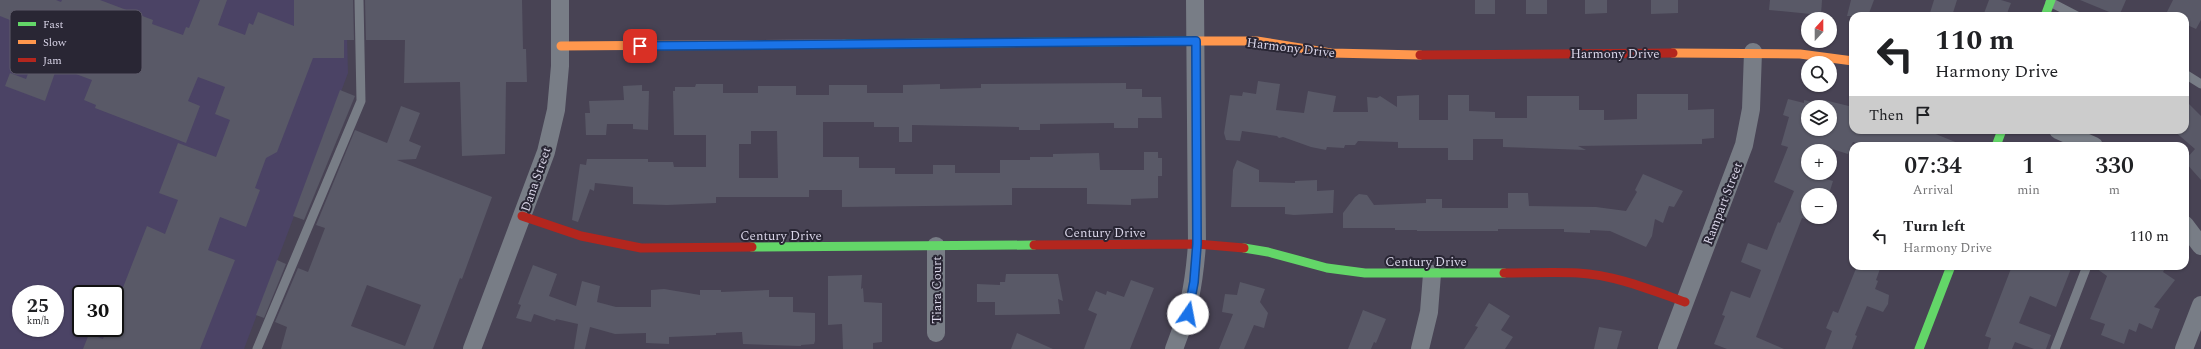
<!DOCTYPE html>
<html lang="en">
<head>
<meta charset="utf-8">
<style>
  body { margin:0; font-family:Spectral,serif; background:#f6f6f6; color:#202124; height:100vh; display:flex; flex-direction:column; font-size:15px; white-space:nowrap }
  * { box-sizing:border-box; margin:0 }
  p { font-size:13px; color:#757577 }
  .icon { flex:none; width:22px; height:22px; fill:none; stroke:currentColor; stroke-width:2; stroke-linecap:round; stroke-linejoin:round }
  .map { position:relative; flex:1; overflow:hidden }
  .sheet { position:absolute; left:1849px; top:142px; width:340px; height:128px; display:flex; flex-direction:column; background:#fff; border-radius:12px; box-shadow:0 1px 3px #0004 }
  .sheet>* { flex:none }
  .banner { position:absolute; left:1849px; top:12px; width:340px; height:122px; border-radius:12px; box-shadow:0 1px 3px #0004; background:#fff; color:#202124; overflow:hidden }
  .needle { width:26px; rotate:21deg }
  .buttons { position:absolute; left:1801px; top:12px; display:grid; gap:8px }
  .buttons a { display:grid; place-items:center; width:36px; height:36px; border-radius:50%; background:#fff; box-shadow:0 1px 3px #0004; font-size:20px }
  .speed { position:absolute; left:12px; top:285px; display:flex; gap:8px; font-size:20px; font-weight:700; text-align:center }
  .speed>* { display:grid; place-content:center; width:52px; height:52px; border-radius:50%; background:#fff; box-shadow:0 1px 3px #0004; line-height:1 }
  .speed small { font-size:10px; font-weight:400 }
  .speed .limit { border:2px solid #111; border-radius:6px; background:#fff; color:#111 }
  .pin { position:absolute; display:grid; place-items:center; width:34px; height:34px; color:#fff; margin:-17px; border-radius:8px; box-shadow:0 2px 6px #0006 }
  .me { position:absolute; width:44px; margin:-22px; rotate:12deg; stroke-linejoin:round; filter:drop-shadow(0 0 3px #0008) }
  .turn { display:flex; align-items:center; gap:14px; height:84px; padding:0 20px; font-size:18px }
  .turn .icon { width:52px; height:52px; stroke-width:2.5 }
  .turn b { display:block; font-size:28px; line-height:34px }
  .then { display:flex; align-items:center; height:38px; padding:0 20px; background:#0003; gap:8px; font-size:15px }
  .eta { display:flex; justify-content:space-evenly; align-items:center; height:68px; text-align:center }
  .eta b { font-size:24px; font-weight:600; line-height:28px }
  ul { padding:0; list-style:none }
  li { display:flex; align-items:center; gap:12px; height:52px; padding:0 20px }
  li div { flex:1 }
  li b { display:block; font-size:15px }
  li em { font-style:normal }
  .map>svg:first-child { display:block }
</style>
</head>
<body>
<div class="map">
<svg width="2201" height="349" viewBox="0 0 2201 349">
  <rect width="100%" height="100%" fill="#484354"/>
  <path fill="#4b4365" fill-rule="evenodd" d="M0 0H346L348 73 244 349H0ZM21 294H55V328H21ZM81 294H115V328H81Z"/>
  <g fill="#595967" fill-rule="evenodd">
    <path d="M0 0H56L61 2 62 0H100L153 20 152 24 183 35 186 27 189 28 200 0H227L218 25 245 35 249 23 253 25 258 12 294 26V0H353L354 40H344V58H313L277 152 266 158 255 188 260 190 246 227 220 217 208 250 235 260 200 349H83L89 334 103 339 107 328H115V308L147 226 165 234 178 200 159 193 178 143 216 157 230 120 215 114 225 87 198 77 188 101 200 106 186 143 95 108 96 105 84 100 92 80 57 67 45 101 5 86 10 73 26 79 36 53 17 46 25 26 0 16Z"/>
    <path d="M365 0H522L523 49H526L527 82H506L505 154 462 156 460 82 404 83 405 40H366Z"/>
    <rect x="1475" y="0" width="20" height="14"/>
    <rect x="1526" y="0" width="21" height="14"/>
    <path d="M1585 0H1607V13L1585 14Z"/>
    <path d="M1651 0H1678V13L1651 14Z"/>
    <path d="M1770 0H1822L1821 15 1769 10Z"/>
    <path d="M1851 0H1874L1868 16H1847Z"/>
    <path d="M1934 0H1957L1952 16H1929Z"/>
    <path d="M1989 0H2001L2011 3 2006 16H1983Z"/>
    <path d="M2080 0H2126L2119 16Z"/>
    <path d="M2173 0H2201V20L2196 29 2185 24V16H2165Z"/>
    <path d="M1258 81 1280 84 1276 110 1304 113 1308 91 1336 96 1333 112H1368L1367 97 1377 98 1380 96 1397 107V96L1419 95V120H1448V95H1469V111L1495 112V118H1527V96H1579V110H1604V120L1637 119V94H1688V110L1714 109V138L1702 139V144L1578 146 1586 150 1503 147V139H1473V160H1448V148H1398V142L1358 141 1355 145H1345L1344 148 1327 147 1326 150 1311 147 1283 137 1279 138 1277 136 1242 131 1240 141 1226 140 1224 133 1230 95 1242 96 1243 92 1256 94Z"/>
    <path d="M1126 83V89H1142V97H1161L1162 118H1138V128H1114V123L1040 124V130H1019V127L912 125V142H899V127H874V122H823V157H859V168H895V174H933V165H955V173H1000V160H1030V157H1053V154L1099 153 1100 170H1144V152H1158V158H1162V176H1158V198L1131 199V205L1087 204V188H1012V205L842 207V190H809V197H716V203L667 205 633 204V187L595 183 594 191 590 189 578 222 572 220 580 164 586 165 587 159H648V162H673L674 167H706V135H674L673 91H675V87H695L696 84H723V93H758V86H796V95H829V85H867V93H903V85L940 84V89L981 88V84ZM751 131H777L778 178H739V144H751Z"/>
    <path d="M642 85V91H649L648 130 633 129V124H607L606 135H586L585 113H590L589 101 624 100 623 86Z"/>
    <path d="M340 90 355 96 304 220 293 216Z"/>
    <path d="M1788 99 1804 103V100L1824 105V100L1853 107V130H1926L1965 146H1865L1853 142 1848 154 1816 144 1815 151H1808V174L1833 181 1829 194 1808 195V217H1820L1817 223 1802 218 1756 337 1784 349H1727L1714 344 1725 316 1722 315 1731 291 1750 298 1761 270 1741 262 1748 243 1767 250 1778 222 1780 223 1794 191 1774 182 1788 147 1781 145 1789 117 1783 115ZM1808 107H1830V129H1808Z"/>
    <path d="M2185 100 2201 116V180L2185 162V160L2195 149 2173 130H2185Z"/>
    <path d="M401 106 420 113 409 141 421 146 416 159 397 160 492 197 462 279 460 278 433 349H281L287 327 275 322 298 268 308 272 325 228 316 225 355 130 387 143ZM367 285 421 305 405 346 351 326Z"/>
    <path d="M1237 160 1259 170V182L1295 183V181L1317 180V191L1334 190 1333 213 1294 215 1285 214V207H1231L1233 170Z"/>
    <path d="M1643 174 1683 191 1674 207 1669 206 1663 223 1655 219 1652 236 1646 247 1610 231 1590 230V233L1564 232V229H1498V231H1417V230H1395V228H1343V213L1355 197 1359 194 1367 195 1374 205 1426 203V199H1442V208H1508V193H1528L1529 206 1596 207 1626 211 1637 192 1635 190Z"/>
    <path d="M277 260 286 264 264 318 256 315Z"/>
    <path d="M533 265 557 274 549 296 576 306 582 281 600 286 597 302 616 307H651V290L664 289 700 295V290H721V292L769 290V297H793V312L815 313V341L814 344 801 345V346L743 344 742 332 716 333V335L669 337V344L646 343V333L615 334 590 327 585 349H574L578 324 556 319 555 321 534 314 531 322 516 318 521 305 518 304Z"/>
    <path d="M1857 266H1881L1876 280 1878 281 1875 289 1889 295 1888 304 1883 312 1867 306 1855 335 1857 336 1852 349H1825L1832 331 1826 328 1833 311 1838 313Z"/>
    <path d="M2012 266H2072L2056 307 2030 296 2019 323 2051 335 2046 349H2034L2015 342 2012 349H1988L1991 338 1985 336Z"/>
    <path d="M2093 266H2166L2163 272 2175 280 2154 307 2160 309 2152 329 2139 323 2136 332 2129 329 2124 344 2101 335 2105 324 2090 319 2107 276Z"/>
    <path d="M1006 274H1058L1063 301 1058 299 1060 314 995 315V302H977V284L1000 285V282H1005Z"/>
    <path d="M862 275 861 289 863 288 864 302 882 303V342L873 343V349H843L842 324 828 325V276Z"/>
    <path d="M1131 280 1154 288 1130 349H1084L1097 314 1088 310 1096 291 1106 295 1107 291 1124 297Z"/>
    <path d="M1240 282 1265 289 1260 302 1268 313 1264 328 1254 325 1244 349H1219L1233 314 1222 312 1225 294 1237 295Z"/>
    <path d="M1489 303 1510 316 1501 330 1513 337 1505 349H1464L1478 327 1475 326Z"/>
    <path d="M1363 310 1386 319 1376 343 1374 342 1371 349H1348Z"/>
    <path d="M1599 327 1622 331 1617 349H1594Z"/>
    <path d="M1017 333 1053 349H1011Z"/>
  </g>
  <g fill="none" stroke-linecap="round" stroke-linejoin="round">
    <g stroke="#787d86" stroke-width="9">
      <path d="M2050 2 2077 16"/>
      <path d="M2185 74 2201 84"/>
      <path d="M257 349 361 101 359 0"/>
      <path d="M2055 349 2087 266"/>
    </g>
    <g stroke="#787d86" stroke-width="18">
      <path d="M2058 130 2094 146"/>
      <path d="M2185 225 2201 246"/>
      <path d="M936 246V333"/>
      <path d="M472 349 546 152 556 110 560 66V0"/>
      <path d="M1174 349C1189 311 1194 285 1197 244L1195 0"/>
      <path d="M1420 349 1429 312 1432 274"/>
      <path d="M1667 349 1744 145 1751 109 1753 52"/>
      <path d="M2184 349 2201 305"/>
    </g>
    <g stroke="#63d668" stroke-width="9">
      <path d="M2045 16 2051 0"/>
      <path d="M844 44 1193 41"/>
      <path d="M1996 146 2002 130"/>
      <path d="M752 247 1034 245"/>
      <path d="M1244 248 1268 252 1327 268 1365 273H1504"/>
      <path d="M1919 349 1951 266"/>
    </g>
    <g stroke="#ff974d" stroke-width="9">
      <path d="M1193 41H1257L1331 53 1420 55"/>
      <path d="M561 46 844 44"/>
      <path d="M1673 53 1800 54 1853 61"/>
    </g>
    <g stroke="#b3261e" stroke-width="9">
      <path d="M1420 55 1673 53"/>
      <path d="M522 216 581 236 641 248 752 247"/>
      <path d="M1034 245 1197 244 1244 248"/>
      <path d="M1504 273C1529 273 1554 272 1578 273 1615 275 1651 290 1685 302"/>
    </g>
  </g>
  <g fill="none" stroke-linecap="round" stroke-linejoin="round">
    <defs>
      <path id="route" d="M640 46 1196 41 1197 244 1194 282 1188 314"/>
    </defs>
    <use href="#route" stroke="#114b97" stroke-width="10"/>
    <use href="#route" stroke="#1a73e8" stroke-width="7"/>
  </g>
  <g text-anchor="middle" stroke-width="4" stroke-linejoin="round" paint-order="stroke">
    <g font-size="13" fill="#dad6e9" stroke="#292634">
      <text transform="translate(1291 47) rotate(7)" y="5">Harmony Drive</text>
      <text x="1615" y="58">Harmony Drive</text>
      <text transform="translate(535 179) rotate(-71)" y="5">Dana Street</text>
      <text transform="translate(1722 203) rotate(-69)" y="5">Rampart Street</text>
      <text x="1105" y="237">Century Drive</text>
      <text x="781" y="240">Century Drive</text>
      <text x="1426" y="266">Century Drive</text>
      <text transform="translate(936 290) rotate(-90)" y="5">Tiara Court</text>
    </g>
  </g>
  <rect x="10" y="10" width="132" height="64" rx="6" fill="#292634" stroke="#5e5b6a" stroke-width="1"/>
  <rect x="18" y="22" width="18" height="4" fill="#63d668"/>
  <rect x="18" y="40" width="18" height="4" fill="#ff974d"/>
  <rect x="18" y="58" width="18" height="4" fill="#b3261e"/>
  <g font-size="11" fill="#dad6e9">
    <text x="43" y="28">Fast</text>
    <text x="43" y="46">Slow</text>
    <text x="43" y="64">Jam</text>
  </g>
</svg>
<div class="buttons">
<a><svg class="needle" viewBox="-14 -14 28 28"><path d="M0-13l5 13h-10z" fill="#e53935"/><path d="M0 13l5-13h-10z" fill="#757577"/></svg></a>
<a><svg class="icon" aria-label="search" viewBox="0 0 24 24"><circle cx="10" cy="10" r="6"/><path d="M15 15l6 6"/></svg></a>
<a><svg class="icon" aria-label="layers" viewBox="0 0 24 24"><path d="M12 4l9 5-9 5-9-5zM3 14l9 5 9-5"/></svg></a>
<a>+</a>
<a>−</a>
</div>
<div class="speed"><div>25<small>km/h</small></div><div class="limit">30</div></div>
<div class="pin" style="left:640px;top:46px;background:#d93025"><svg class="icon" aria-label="arrive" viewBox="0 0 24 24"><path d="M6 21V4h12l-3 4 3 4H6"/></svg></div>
<svg class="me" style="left:1188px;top:314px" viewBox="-20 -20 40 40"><circle r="19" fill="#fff"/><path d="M0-13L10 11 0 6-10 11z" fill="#1a73e8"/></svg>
<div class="banner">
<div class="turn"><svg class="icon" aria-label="left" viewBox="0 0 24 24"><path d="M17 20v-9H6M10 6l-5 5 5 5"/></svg><div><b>110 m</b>Harmony Drive</div></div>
<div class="then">Then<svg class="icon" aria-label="arrive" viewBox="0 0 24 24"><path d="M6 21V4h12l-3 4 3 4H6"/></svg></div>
</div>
<section class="sheet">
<div class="eta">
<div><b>07:34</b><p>Arrival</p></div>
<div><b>1</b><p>min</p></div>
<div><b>330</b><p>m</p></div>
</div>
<ul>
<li><svg class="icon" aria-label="left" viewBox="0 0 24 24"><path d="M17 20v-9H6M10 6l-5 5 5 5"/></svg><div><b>Turn left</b><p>Harmony Drive</p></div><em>110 m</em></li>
</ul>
</section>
</div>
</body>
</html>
